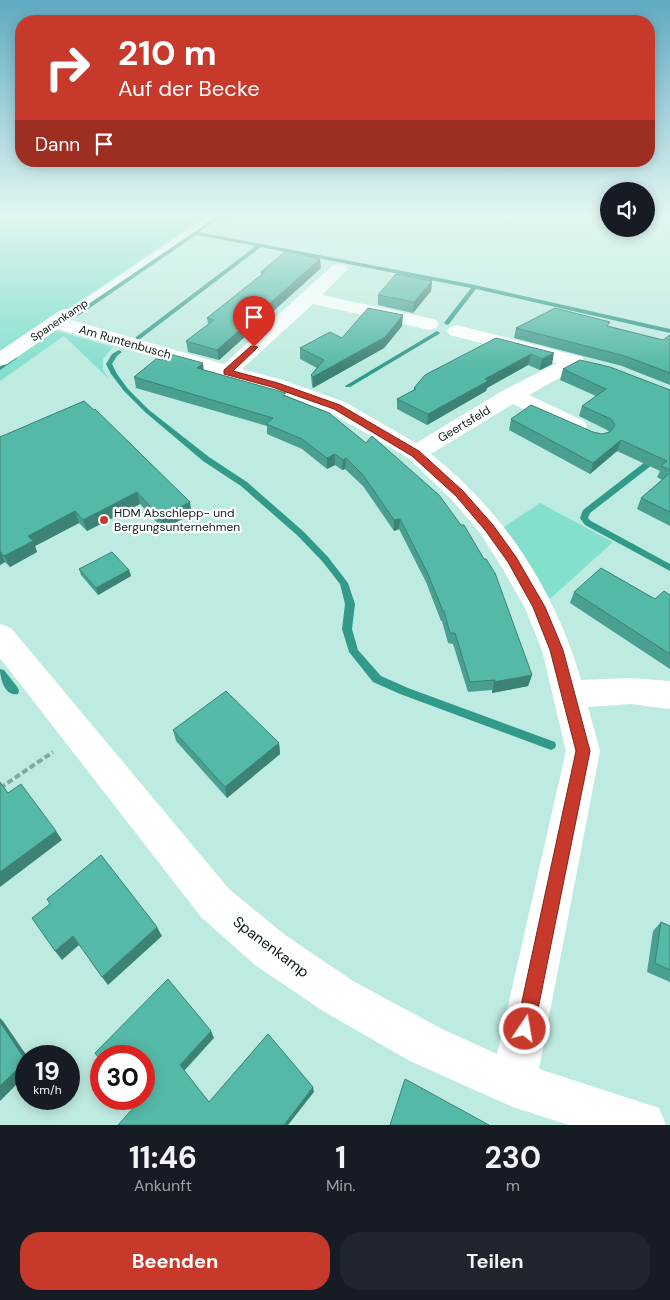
<!DOCTYPE html>
<html lang="de">
<head>
<meta charset="utf-8">
<style>
  body { margin:0; font-family:"DM Sans",sans-serif; background:#20242c; color:#f1f3f6; height:100vh; display:flex; flex-direction:column; font-size:19px; white-space:nowrap }
  * { box-sizing:border-box; margin:0 }
  p { font-size:16px; color:#9ea1a6 }
  .icon { flex:none; width:28px; height:28px; fill:none; stroke:currentColor; stroke-width:2; stroke-linecap:round; stroke-linejoin:round }
  .map { position:relative; height:1125px; overflow:hidden }
  .details { display:flex; flex-direction:column; background:#171b24; flex:1 }
  .details>* { flex:none }
  .hud { position:absolute; left:15px; top:15px; width:640px; height:152px; border-radius:20px; box-shadow:0 2px 12px #0003; background:#c6392b; color:#fff; overflow:hidden }
  .tools { position:absolute; left:600px; top:182px; display:grid; gap:10px }
  .tools a { display:grid; place-items:center; width:55px; height:55px; border-radius:50%; background:#171b24; box-shadow:0 2px 12px #0003; font-size:25px }
  .speed { position:absolute; left:15px; top:1045px; display:flex; gap:10px; font-size:25px; font-weight:700; text-align:center }
  .speed>* { display:grid; place-content:center; width:65px; height:65px; border-radius:50%; background:#171b24; box-shadow:0 2px 12px #0003; line-height:1 }
  .speed small { font-size:12px; font-weight:400 }
  .speed .limit { border:8px solid #d22; background:#fff; color:#111 }
  .pin { position:absolute; display:grid; place-items:center; width:42px; height:42px; color:#fff; margin:-51px -21px; border-radius:50% 50% 50% 0; rotate:-45deg; box-shadow:0 0 5px #0007 }
  .pin .icon { rotate:45deg }
  .me { position:absolute; width:55px; margin:-28px; rotate:12deg; stroke-linejoin:round; filter:drop-shadow(0 0 4px #0008) }
  .turn { display:flex; align-items:center; gap:18px; height:105px; padding:0 20px; font-size:22px }
  .turn .icon { width:65px; height:65px; stroke-width:2.5 }
  .turn b { display:block; font-size:35px; line-height:42px }
  .then { display:flex; align-items:center; height:48px; padding:0 20px; background:#0003; gap:10px; font-size:19px }
  .eta { display:flex; justify-content:space-evenly; align-items:center; height:85px; text-align:center }
  .eta b { font-size:30px; font-weight:700; line-height:35px }
  .action { display:flex; gap:10px; margin-top:auto; padding:10px 20px }
  .action a { flex:1; height:58px; border-radius:20px; background:#c6392b; color:#fff; font-size:20px; font-weight:700; line-height:58px; text-align:center }
  .action a+a { background:#20242c; color:#f1f3f6 }
  .map>svg:first-child { display:block }
</style>
</head>
<body>
<div class="map">
<svg width="670" height="1125" viewBox="0 0 670 1125">
  <rect width="100%" height="100%" fill="#beebe1"/>
  <g fill="#84dfcd">
    <path d="M0 213H286L192 225 0 355Z"/>
    <path d="M50 329 113 347 103 359V370L109 379 64 336 0 381V365Z"/>
    <path d="M540 503 613 542 550 599 504 527Z"/>
  </g>
  <g fill="none" stroke-linecap="round" stroke-linejoin="round">
    <g fill="#319a89" fill-rule="evenodd">
      <path d="M222 213H227L199 232 475 285 670 329V333L476 289 449 324 447 325 444 323 471 288 261 247 140 339H136V337L256 246 196 235 78 316H74V314Z"/>
      <path d="M437 331 440 333 439 334 350 387H346L345 386Z"/>
      <path d="M119 350 122 352 117 356 112 364 117 374 128 389 149 410 209 457 247 482 304 532 328 557 348 583 355 604 352 629 358 650 381 676 408 688 555 742 556 745 555 748 551 750 400 694 373 682 349 652 342 629 345 604 340 584 322 561 298 536 241 486 203 461 145 412 124 391 111 374 106 364 112 354Z"/>
      <path d="M14 356 17 358 16 359 0 370V365Z"/>
      <path d="M667 445H670V451L590 513 588 518 591 521 670 564V571L585 525 580 518 583 510Z"/>
      <path d="M0 669 4 670 18 688 19 691 18 694C5 697 0 679 0 669Z"/>
    </g>
    <path stroke="#85a9a1" stroke-width="4" stroke-dasharray="6 3" stroke-linecap="butt" d="M0 788 53 752"/>
    <path fill="#fff" fill-rule="evenodd" d="M213 213H222L69 317 66 318 61 315Z"/>
    <path fill="#fff" fill-rule="evenodd" d="M339 264 345 265 348 269 322 295 429 318 436 320 439 324 436 328 429 330 313 304 242 369 283 380 345 402 416 443 504 390 557 363 450 335 447 331 450 327 457 325 582 357 585 361 582 365 529 395 584 421 587 426 584 431 576 433 568 431 513 404 431 454C444 465 457 475 468 487 521 539 561 609 581 680L630 678 670 681V709L630 704 588 707 600 751 539 1069 659 1108 666 1125H569L513 1107 410 1061 323 1011 255 965 201 917 0 658V624L11 628 229 889 285 935 353 981 442 1029 497 1054 566 751 542 650 525 608 501 566 480 533 451 499 408 458 329 412 267 390 58 329 7 364 0 366V351L59 311 66 309 73 311 75 315 71 320 224 364 333 265Z"/>
  </g>
  <g fill="#499f90">
    <path d="M321 268 219 360 188 352 186 341 208 324 207 318 261 275V272Z"/>
    <path d="M432 281 431 291 413 313 378 305V295Z"/>
    <path d="M402 326 384 348 313 388 312 386 311 375 317 368 300 359V348L342 338Z"/>
    <path d="M609 326 663 340 670 335V385L622 366 514 338 516 328Z"/>
    <path d="M496 338 552 364 540 370 528 365 487 388 486 391 427 425 397 409V399L414 390V388Z"/>
    <path d="M563 369 670 390V526L637 509 641 498 662 480 657 477 660 471 617 451 590 474 509 430 511 419 602 434 609 432 607 430 579 416 582 406 596 396 560 380Z"/>
    <path d="M204 370 287 396 329 413 532 675 528 686 492 693V690L468 692 453 644 448 643 442 621H441L426 582 399 529 394 531 363 486 345 469 342 470 335 465 327 469 302 449 267 434V426L136 388 134 377Z"/>
    <path d="M0 437 192 514 163 529 140 504 87 531 79 523 35 546 37 552 10 567 5 562 0 565Z"/>
    <path d="M79 569 129 570 131 576 98 595 81 575Z"/>
    <path d="M574 592 655 599 670 595V669L570 603Z"/>
    <path d="M173 730 279 743 280 754 227 798 176 741Z"/>
    <path d="M661 922 670 926V982L647 972 653 931Z"/>
  </g>
  <g fill="#3c8275">
    <path d="M320 259 321 268 219 360 217 350Z"/>
    <path d="M432 281 431 291 413 313 414 302Z"/>
    <path d="M403 315 402 326 384 348 313 388V377Z"/>
    <path d="M554 353 552 364 540 370 542 359Z"/>
    <path d="M531 354 528 365 487 388 486 391 427 425 428 414 485 379Z"/>
    <path d="M203 363 204 374 197 368Z"/>
    <path d="M621 440 617 451 590 474 593 463Z"/>
    <path d="M335 454V465L327 469V458Z"/>
    <path d="M346 458 345 469 342 470 343 460Z"/>
    <path d="M137 492 140 504 87 531 83 520Z"/>
    <path d="M190 502 192 514 163 529 160 517Z"/>
    <path d="M75 511 79 523 35 546 37 552 10 567 4 556 28 536Z"/>
    <path d="M400 519 399 529 394 531V520Z"/>
    <path d="M0 551 5 562 0 565Z"/>
    <path d="M129 570 131 576 98 595 96 588Z"/>
    <path d="M532 675 528 686 492 693 494 682Z"/>
    <path d="M279 743 280 754 227 798 225 787Z"/>
    <path d="M56 831 62 840 0 887V872Z"/>
    <path d="M157 927 162 936 108 985 102 977Z"/>
    <path d="M73 936 79 945 62 960 55 951Z"/>
    <path d="M0 1018 3 1021 27 1056H26V1075L0 1101Z"/>
    <path d="M211 1031 214 1038 184 1071 180 1065Z"/>
    <path d="M313 1087 314 1092 288 1125H284Z"/>
  </g>
  <g fill="#55b9a7" stroke="#3c8275">
    <path d="M286 251 320 259 217 350 186 341 214 320 207 318 265 272H261Z"/>
    <path d="M396 274 432 281 414 302 378 295Z"/>
    <path d="M368 308 403 315 385 337 313 377 311 375 324 360 300 348 330 332 342 338Z"/>
    <path d="M555 308 610 322 607 326 663 340 670 335V373L625 356 516 328Z"/>
    <path d="M496 338 554 353 542 359 531 354 485 379 488 381 428 414 397 399 416 389 414 388 425 375Z"/>
    <path d="M170 354 203 363 197 368 286 393 283 395 329 413 366 443 372 436 439 495 461 525H464L484 559H486L495 573 532 675 494 682 495 680 470 682 455 633H450L444 611H443L427 572 400 519 394 520 363 475 346 458 343 460 335 454 327 458 302 439 266 424 273 418 134 377 156 359 162 360Z"/>
    <path d="M580 360 610 367 670 390V470L661 466 667 461 621 440 593 463 511 419 531 405 593 432 602 434 610 432 615 425 611 419 582 406 606 389 563 369Z"/>
    <path d="M84 401 94 410 95 409 190 502 160 517 137 492 83 520 75 511 28 536 33 541 4 556 0 551V437Z"/>
    <path d="M670 473V512L641 498Z"/>
    <path d="M112 552 129 570 96 588 79 569Z"/>
    <path d="M601 568 655 599 664 591 670 595V654L574 592Z"/>
    <path d="M226 691 279 743 225 787 173 730Z"/>
    <path d="M0 782 8 793 21 784 56 831 0 872Z"/>
    <path d="M101 855 157 927 102 977 73 936 55 951 32 918 50 904 47 899Z"/>
    <path d="M661 922 670 926V970L655 963Z"/>
    <path d="M168 979 211 1031 180 1065 209 1102 268 1034 313 1087 284 1125H118L135 1106 129 1099H144V1056H101V1061L95 1053Z"/>
    <path d="M0 1022 26 1061 0 1086Z"/>
    <path d="M405 1079 489 1125H390Z"/>
  </g>
  <linearGradient id="sky" x2="0" y2="1"><stop stop-color="#5faac2"/><stop offset="0.58" stop-color="#e2f6f2"/><stop offset="1" stop-color="#e2f6f2" stop-opacity="0"/></linearGradient>
  <rect width="670" height="370" fill="url(#sky)"/>
  <path fill="#c6392b" stroke="#81251c" d="M251 346 258 347 233 371 278 383 340 405 419 451 463 491 493 525 516 557 545 607 563 650 590 751 534 1029 531 1036 525 1038 518 1036 516 1029 576 751 550 650 533 607 508 562 485 530 456 496 412 456 334 409 272 387 224 374V370Z"/>
  <circle fill="#c6392b" stroke="#fff" stroke-width="2" cx="104" cy="520" r="5"/>
  <g text-anchor="middle" stroke-width="4.5" stroke-linejoin="round" paint-order="stroke">
    <g font-size="11" fill="#0d1e1b" stroke="#fff">
      <text transform="translate(59 320) rotate(-34)" y="4">Spanenkamp</text>
    </g>
    <g font-size="12" fill="#0d1e1b" stroke="#fff">
      <text transform="translate(125 342) rotate(16)" y="4">Am Runtenbusch</text>
      <text transform="translate(464 424) rotate(-31)" y="4">Geertsfeld</text>
    </g>
    <g font-size="12" fill="#0d1e1b" stroke="#fff" text-anchor="start">
      <text x="114" y="517">HDM Abschlepp- und<tspan x="114" dy="14">Bergungsunternehmen</tspan></text>
    </g>
    <g font-size="15" fill="#0d1e1b" stroke="#fff">
      <text transform="translate(271 947) rotate(37)" y="5">Spanenkamp</text>
    </g>
  </g>
</svg>
<div class="tools">
<a><svg class="icon" aria-label="sound" viewBox="0 0 24 24"><path d="M4 9h4l5-4v14l-5-4H4zM17 9q2 3 0 6"/></svg></a>
</div>
<div class="speed"><div>19<small>km/h</small></div><div class="limit">30</div></div>
<div class="pin" style="left:254px;top:347px;background:#d93025"><svg class="icon" aria-label="arrive" viewBox="0 0 24 24"><path d="M6 21V4h12l-3 4 3 4H6"/></svg></div>
<svg class="me" style="left:525px;top:1029px" viewBox="-20 -20 40 40"><circle r="17" fill="#c6392b" stroke="#fff" stroke-width="3"/><path d="M0-11L8 9 0 5-8 9z" fill="#fff"/></svg>
<div class="hud">
<div class="turn"><svg class="icon" aria-label="right" viewBox="0 0 24 24"><path d="M7 20v-9h11M14 6l5 5-5 5"/></svg><div><b>210 m</b>Auf der Becke</div></div>
<div class="then">Dann<svg class="icon" aria-label="arrive" viewBox="0 0 24 24"><path d="M6 21V4h12l-3 4 3 4H6"/></svg></div>
</div>
</div>
<section class="details">
<div class="eta">
<div><b>11:46</b><p>Ankunft</p></div>
<div><b>1</b><p>Min.</p></div>
<div><b>230</b><p>m</p></div>
</div>
<div class="action"><a>Beenden</a><a>Teilen</a></div>
</section>
</body>
</html>
